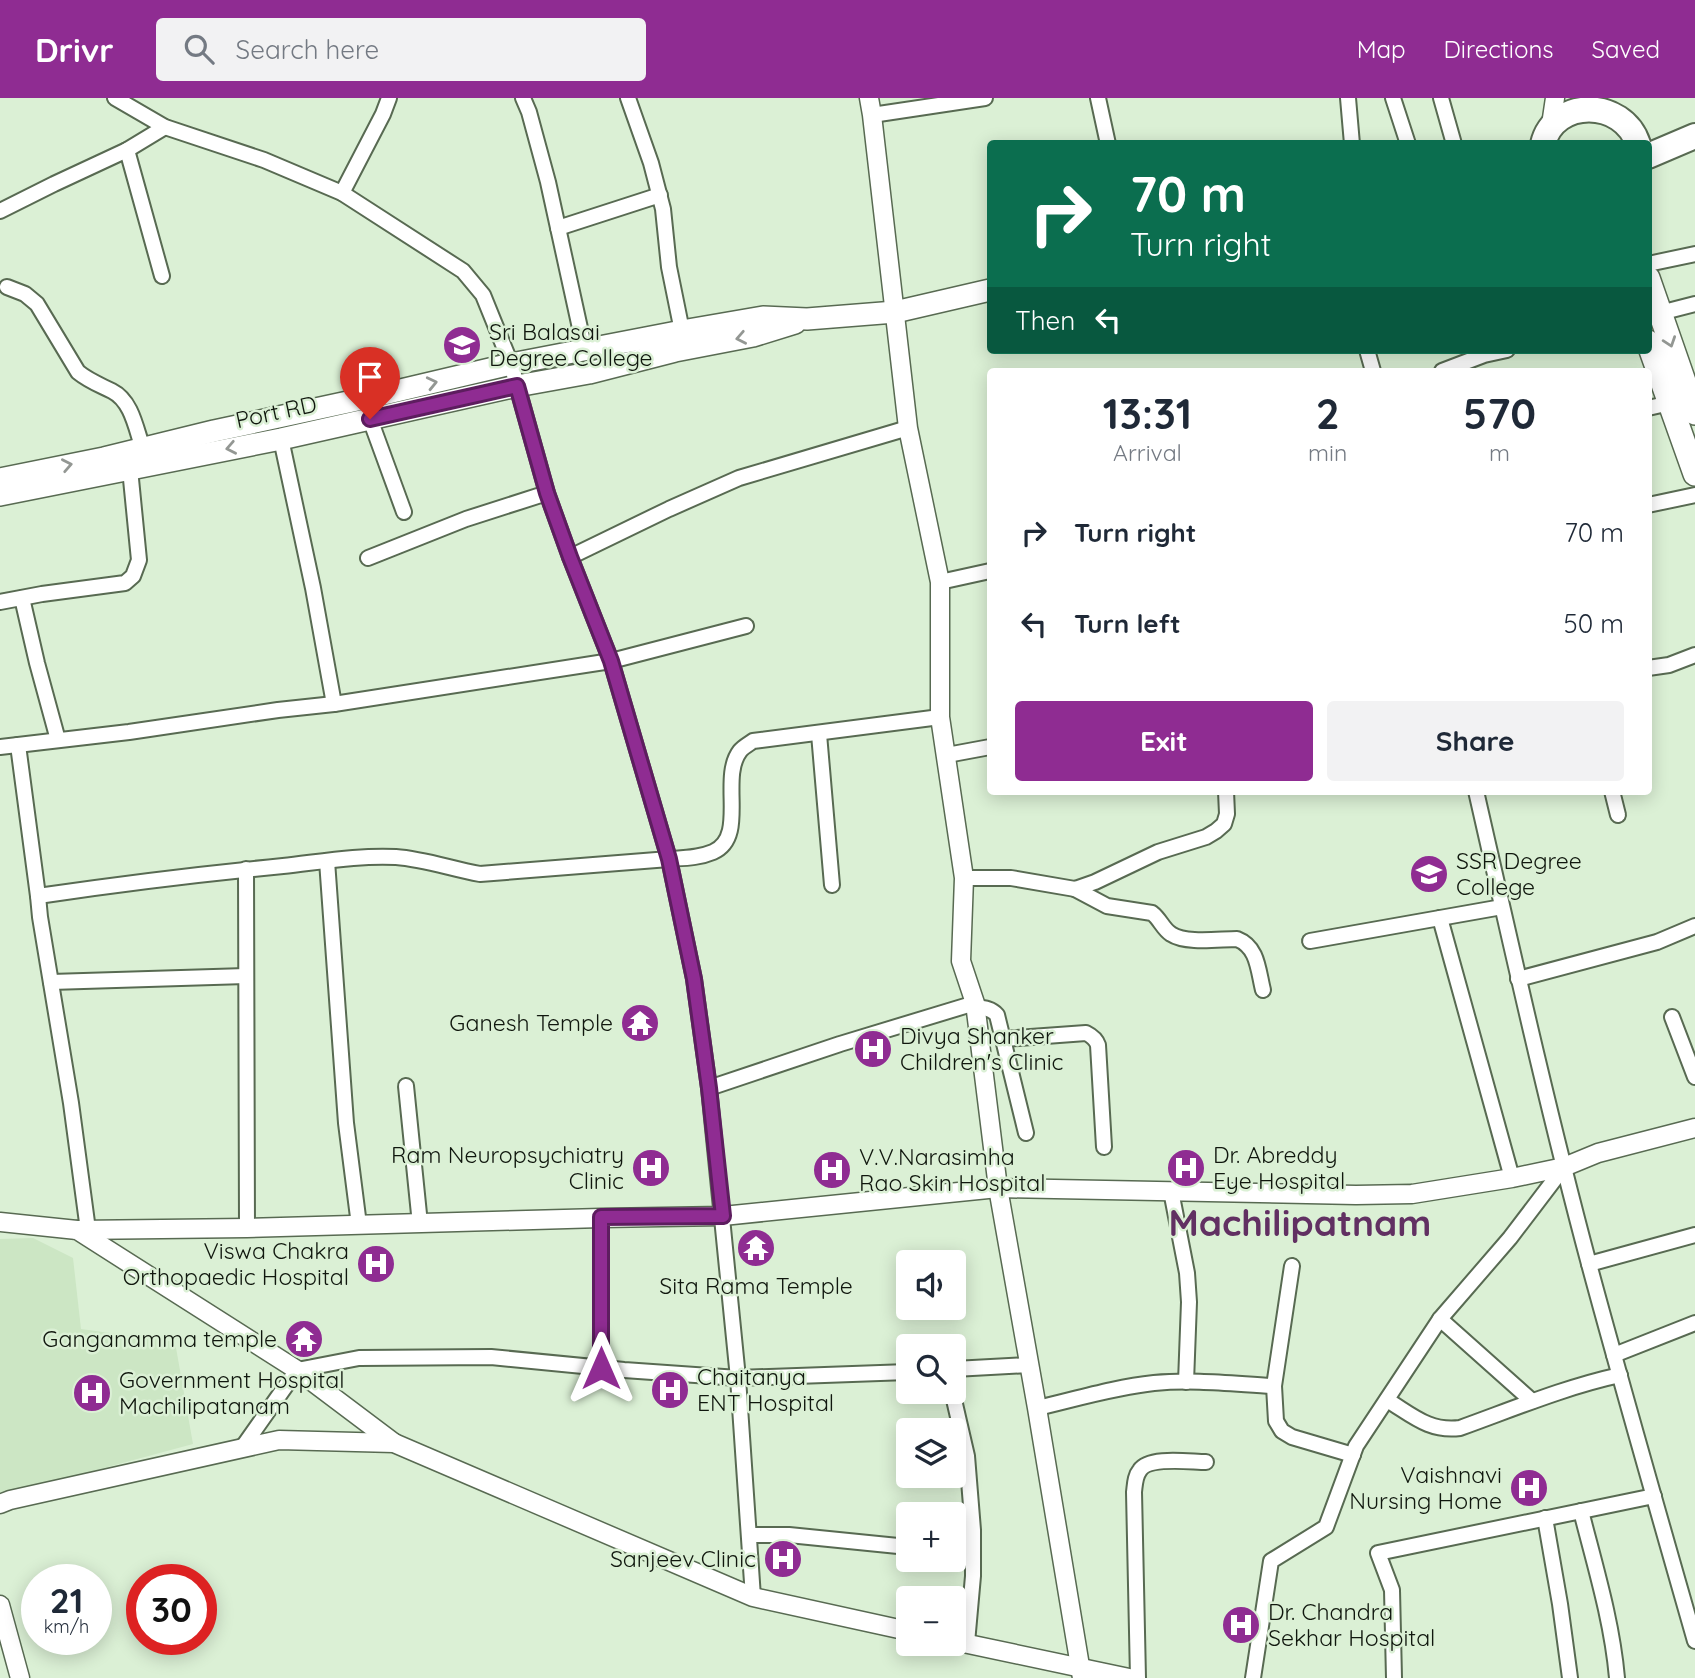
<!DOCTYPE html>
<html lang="en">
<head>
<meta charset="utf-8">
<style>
  body { margin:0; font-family:Quicksand,sans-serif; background:#f2f2f3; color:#1f2937; height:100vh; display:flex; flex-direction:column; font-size:26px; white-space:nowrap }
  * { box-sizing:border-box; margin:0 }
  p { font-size:23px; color:#747a83 }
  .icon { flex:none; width:38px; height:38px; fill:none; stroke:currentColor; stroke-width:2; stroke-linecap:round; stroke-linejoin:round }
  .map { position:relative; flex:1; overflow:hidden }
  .panel { position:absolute; left:987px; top:270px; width:665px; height:427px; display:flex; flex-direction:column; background:#fff; border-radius:7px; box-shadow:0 4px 18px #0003 }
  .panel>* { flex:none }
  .hud { position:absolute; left:987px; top:42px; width:665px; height:214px; border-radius:7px; box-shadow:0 4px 18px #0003; background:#0b6e4f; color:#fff; overflow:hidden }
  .controls { position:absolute; left:896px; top:1152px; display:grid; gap:14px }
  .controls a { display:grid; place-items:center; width:70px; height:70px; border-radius:7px; background:#fff; box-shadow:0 4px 18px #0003; font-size:35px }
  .speed { position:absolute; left:21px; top:1466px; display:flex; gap:14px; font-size:35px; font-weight:700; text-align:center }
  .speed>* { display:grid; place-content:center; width:91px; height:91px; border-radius:50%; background:#fff; box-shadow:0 4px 18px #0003; line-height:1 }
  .speed small { font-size:18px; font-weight:400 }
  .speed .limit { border:10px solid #d22; background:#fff; color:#111 }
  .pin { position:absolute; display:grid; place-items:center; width:60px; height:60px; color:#fff; margin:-72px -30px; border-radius:50% 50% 50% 0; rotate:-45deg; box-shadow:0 0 7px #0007 }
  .pin .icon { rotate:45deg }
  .me { position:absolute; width:77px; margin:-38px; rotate:0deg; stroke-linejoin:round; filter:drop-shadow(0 0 5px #0008) }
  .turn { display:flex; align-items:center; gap:24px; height:147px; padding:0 28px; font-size:32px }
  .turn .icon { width:91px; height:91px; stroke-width:2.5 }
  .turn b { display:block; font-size:49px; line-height:60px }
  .then { display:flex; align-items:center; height:66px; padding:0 28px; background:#0003; gap:14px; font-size:26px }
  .eta { display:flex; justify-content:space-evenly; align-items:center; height:119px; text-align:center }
  .eta b { font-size:42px; font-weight:700; line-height:49px }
  .primary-button { display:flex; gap:14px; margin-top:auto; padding:14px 28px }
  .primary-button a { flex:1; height:80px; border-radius:7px; background:#8f2c92; color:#fff; font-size:28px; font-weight:700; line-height:80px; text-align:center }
  .primary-button a+a { background:#f2f2f3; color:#1f2937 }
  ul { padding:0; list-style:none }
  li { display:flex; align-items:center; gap:21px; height:91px; padding:0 28px }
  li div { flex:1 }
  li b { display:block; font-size:26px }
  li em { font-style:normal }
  header { display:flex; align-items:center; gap:42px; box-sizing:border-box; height:98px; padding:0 35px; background:#8f2c92; color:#fff }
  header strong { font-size:33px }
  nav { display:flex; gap:38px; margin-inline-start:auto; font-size:24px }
  .search { width:490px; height:63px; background:#f2f2f3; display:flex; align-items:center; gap:18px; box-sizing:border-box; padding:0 24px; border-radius:7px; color:#747a83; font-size:26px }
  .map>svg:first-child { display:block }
</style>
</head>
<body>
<header>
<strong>Drivr</strong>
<div class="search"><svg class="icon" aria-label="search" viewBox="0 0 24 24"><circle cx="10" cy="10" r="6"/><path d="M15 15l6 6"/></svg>Search here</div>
<nav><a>Map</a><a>Directions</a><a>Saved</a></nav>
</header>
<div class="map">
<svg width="1695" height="1580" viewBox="0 0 1695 1580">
  <rect width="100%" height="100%" fill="#dbf0d5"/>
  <path fill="#cce6c4" d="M33 1140 73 1160 81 1231 175 1244 193 1346 0 1398V1141Z"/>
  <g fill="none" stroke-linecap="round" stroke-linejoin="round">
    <defs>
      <g id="minor">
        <path d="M115 0 165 29 264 62 342 95 463 173 483 197 511 266 547 395 570 459"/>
        <path d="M523 0 529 14 548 84 585 253"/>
        <path d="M628 0 651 65 663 111 669 169 682 233"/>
        <path d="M1098 0 1108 46"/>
        <path d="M1348 0 1352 46"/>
        <path d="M1393 0 1408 46"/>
        <path d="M1441 0 1454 46"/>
        <path d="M872 17 985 0"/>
        <path d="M127 52 162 178"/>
        <path d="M342 95 383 16 389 0"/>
        <path d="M0 113 54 86 127 52 165 29"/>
        <path d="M558 130 660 97"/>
        <path d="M1648 166 1695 156"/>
        <path d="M7 189 25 196 37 206 78 274C89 283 100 287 112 293 132 303 136 331 143 351"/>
        <path d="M1660 215 1695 206"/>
        <path d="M1367 252 1373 273"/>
        <path d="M1442 273 1484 257 1507 252"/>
        <path d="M1648 310 1670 305"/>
        <path d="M370 321 404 414"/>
        <path d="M281 341 313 490 334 606"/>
        <path d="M1648 407 1695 397"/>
        <path d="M368 460 466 421 547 395"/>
        <path d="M940 484 990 473"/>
        <path d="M22 500 37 565 58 642"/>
        <path d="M0 504 42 496 125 485 133 478 139 462 130 371"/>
        <path d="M1648 570 1669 567 1695 557"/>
        <path d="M940 619 753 643C749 646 743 649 740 653 719 680 748 739 713 754 699 760 684 760 669 761L694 881 709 990 840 946 975 905"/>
        <path d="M819 636 832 787"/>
        <path d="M18 647 38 798C119 786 201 776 283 768 320 764 359 757 396 759 424 761 452 771 480 776L669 761 611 563 570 459 669 411 739 380 908 330"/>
        <path d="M0 649 129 634 278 612 334 606 611 563 746 528"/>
        <path d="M947 657 990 649"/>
        <path d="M1476 693C1512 851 1547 1009 1589 1166 1623 1292 1659 1417 1695 1543"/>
        <path d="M1612 693 1618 717"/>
        <path d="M327 763 346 1025 359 1127"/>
        <path d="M246 771 247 1130"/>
        <path d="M964 780H1011L1075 791 1095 784 1158 754 1206 739 1216 733 1224 726 1227 716 1226 693"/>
        <path d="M1075 791 1107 808 1152 815C1160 821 1163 831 1171 836 1186 846 1219 841 1237 841 1258 849 1258 872 1263 892"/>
        <path d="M38 798 40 819 71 1005 88 1132"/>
        <path d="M1440 820 1512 1080"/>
        <path d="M1310 843 1502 809"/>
        <path d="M1518 881 1657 844 1695 828"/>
        <path d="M51 884 246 878"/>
        <path d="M974 909C983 910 991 910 997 917L1026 1035"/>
        <path d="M1672 919 1695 979"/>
        <path d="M1004 941 1086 935C1092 938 1096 941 1098 947L1104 1049"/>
        <path d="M406 988 420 1126"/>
        <path d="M709 990 738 1280 753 1499"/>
        <path d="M1171 1093 1187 1175 1189 1204 1186 1284"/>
        <path d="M601 1120V1270"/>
        <path d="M1589 1166 1695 1137"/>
        <path d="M1292 1168 1274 1288 1276 1323 1282 1333 1292 1339 1353 1357"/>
        <path d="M1440 1221 1532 1303"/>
        <path d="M1614 1257 1695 1225"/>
        <path d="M954 1271 1029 1267"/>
        <path d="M952 1293 967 1358 973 1432V1478L967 1545"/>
        <path d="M1387 1302C1412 1317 1429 1334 1460 1330 1513 1311 1565 1289 1620 1277"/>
        <path d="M1037 1310C1076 1301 1115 1289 1154 1285 1194 1281 1235 1286 1274 1288"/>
        <path d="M242 1350 297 1272 359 1260 491 1259 624 1272 738 1280 908 1274"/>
        <path d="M1581 1413C1595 1468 1612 1523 1617 1580"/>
        <path d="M1545 1420 1560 1506 1570 1580"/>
        <path d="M749 1437H789L908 1449"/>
        <path d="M954 1454 973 1456"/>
        <path d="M1138 1580 1134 1394C1135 1386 1135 1378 1140 1372 1149 1358 1190 1364 1206 1364"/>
        <path d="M1253 1580 1271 1463 1326 1429 1356 1348 1440 1221 1510 1140 1564 1069"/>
        <path d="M1394 1580 1392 1492 1378 1455 1654 1398"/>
      </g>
      <g id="tertiary">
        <path d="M869 0 872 17 908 330 940 484V619L964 780 961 863 975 905 998 1090 1037 1310 1082 1580"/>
        <path d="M1551 27 1555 0"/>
        <path d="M0 1124 77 1132 297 1272 394 1345"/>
        <path d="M77 1132 247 1130 601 1120 723 1118 998 1090 1356 1097 1412 1096 1512 1080 1564 1069 1598 1055 1695 1030"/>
        <path d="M0 1406 10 1402 279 1342 394 1345 753 1499 908 1533"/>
        <path d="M0 1507 20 1580"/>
        <path d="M954 1543 1129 1580"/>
      </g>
      <g id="secondary">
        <path d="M0 381 104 360 214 333 371 299 511 266 682 233 763 219 807 221 895 214 990 192"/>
        <path d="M0 397 281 341 517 288 589 275 675 253 753 238 795 225"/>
      </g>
      <g id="primary">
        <path d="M1648 180 1695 315"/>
        <path d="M1648 244 1695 376"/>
      </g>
      <g id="trunk">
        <path d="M1543 46C1554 0 1623 0 1638 46"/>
        <path d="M1648 58 1695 38"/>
      </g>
    </defs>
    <use href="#minor" stroke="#586a52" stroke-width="18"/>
    <use href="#tertiary" stroke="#586a52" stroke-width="21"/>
    <use href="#secondary" stroke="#586a52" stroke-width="24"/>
    <use href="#primary" stroke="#586a52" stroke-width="26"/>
    <use href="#trunk" stroke="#586a52" stroke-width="28"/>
    <use href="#minor" stroke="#fff" stroke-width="14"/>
    <use href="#tertiary" stroke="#fff" stroke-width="18"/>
    <use href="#secondary" stroke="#fff" stroke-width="21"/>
    <use href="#primary" stroke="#fff" stroke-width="23"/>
    <use href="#trunk" stroke="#fff" stroke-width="24"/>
  </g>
  <defs><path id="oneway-chevron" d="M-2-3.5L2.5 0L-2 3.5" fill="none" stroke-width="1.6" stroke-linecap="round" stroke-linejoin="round" transform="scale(1.75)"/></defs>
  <g stroke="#939793">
    <use href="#oneway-chevron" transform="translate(741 240) rotate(169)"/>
    <use href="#oneway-chevron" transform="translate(1670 244) rotate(71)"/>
    <use href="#oneway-chevron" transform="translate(432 285) rotate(-13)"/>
    <use href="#oneway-chevron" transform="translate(231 350) rotate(169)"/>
    <use href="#oneway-chevron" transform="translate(67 367) rotate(-11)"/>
  </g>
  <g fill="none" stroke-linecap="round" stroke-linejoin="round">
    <defs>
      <path id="route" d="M370 321 517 288 547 395 570 459 611 563 669 761 694 881 709 990 723 1118 601 1119V1270"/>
    </defs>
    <use href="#route" stroke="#5d1d5f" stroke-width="18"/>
    <use href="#route" stroke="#8f2c92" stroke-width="12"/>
  </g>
  <defs>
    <symbol id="university-disc" viewBox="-11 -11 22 22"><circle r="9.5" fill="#8f2c92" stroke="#dbf0d5"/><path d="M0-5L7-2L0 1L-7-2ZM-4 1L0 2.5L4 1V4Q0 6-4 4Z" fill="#fff"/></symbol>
    <symbol id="temple-disc" viewBox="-11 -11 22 22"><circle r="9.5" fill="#8f2c92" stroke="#dbf0d5"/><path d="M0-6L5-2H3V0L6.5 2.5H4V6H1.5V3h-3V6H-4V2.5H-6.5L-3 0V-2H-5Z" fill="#fff"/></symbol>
    <symbol id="hospital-disc" viewBox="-11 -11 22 22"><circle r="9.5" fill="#8f2c92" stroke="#dbf0d5"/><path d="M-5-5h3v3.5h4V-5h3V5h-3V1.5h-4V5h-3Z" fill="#fff"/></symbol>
  </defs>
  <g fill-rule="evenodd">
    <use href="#university-disc" x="440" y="225" width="44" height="44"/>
    <use href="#university-disc" x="1407" y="754" width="44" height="44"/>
    <use href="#temple-disc" x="618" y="903" width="44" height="44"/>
    <use href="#hospital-disc" x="851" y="929" width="44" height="44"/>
    <use href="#hospital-disc" x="629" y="1048" width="44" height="44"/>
    <use href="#hospital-disc" x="1164" y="1048" width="44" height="44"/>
    <use href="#hospital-disc" x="810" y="1050" width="44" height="44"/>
    <use href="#temple-disc" x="734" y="1128" width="44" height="44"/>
    <use href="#hospital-disc" x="354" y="1144" width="44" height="44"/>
    <use href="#temple-disc" x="282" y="1219" width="44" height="44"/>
    <use href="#hospital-disc" x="648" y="1270" width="44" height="44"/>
    <use href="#hospital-disc" x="70" y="1273" width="44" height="44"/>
    <use href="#hospital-disc" x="1507" y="1368" width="44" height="44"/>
    <use href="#hospital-disc" x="761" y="1439" width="44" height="44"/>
    <use href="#hospital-disc" x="1219" y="1505" width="44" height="44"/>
  </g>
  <g text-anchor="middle" stroke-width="5" stroke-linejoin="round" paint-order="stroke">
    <g font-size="23" fill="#10170e" stroke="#dbf0d5" text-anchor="start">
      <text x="489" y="242">Sri Balasai<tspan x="489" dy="26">Degree College</tspan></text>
      <text x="1456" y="771">SSR Degree<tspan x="1456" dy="26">College</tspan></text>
      <text x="613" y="933" text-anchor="end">Ganesh Temple</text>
      <text x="900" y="946">Divya Shanker<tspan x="900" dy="26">Children's Clinic</tspan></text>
      <text x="624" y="1065" text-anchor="end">Ram Neuropsychiatry<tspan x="624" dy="26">Clinic</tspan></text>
      <text x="1213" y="1065">Dr. Abreddy<tspan x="1213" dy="26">Eye Hospital</tspan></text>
      <text x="859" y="1067">V.V.Narasimha<tspan x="859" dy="26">Rao Skin Hospital</tspan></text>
      <text x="349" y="1161" text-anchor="end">Viswa Chakra<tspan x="349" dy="26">Orthopaedic Hospital</tspan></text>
      <text x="756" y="1196" text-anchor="middle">Sita Rama Temple</text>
      <text x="277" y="1249" text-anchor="end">Ganganamma temple</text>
      <text x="697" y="1287">Chaitanya<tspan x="697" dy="26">ENT Hospital</tspan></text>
      <text x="119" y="1290">Government Hospital<tspan x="119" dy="26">Machilipatanam</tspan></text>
      <text x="1502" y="1385" text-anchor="end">Vaishnavi<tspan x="1502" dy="26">Nursing Home</tspan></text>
      <text x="756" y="1469" text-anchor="end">Sanjeev Clinic</text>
      <text x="1268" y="1522">Dr. Chandra<tspan x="1268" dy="26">Sekhar Hospital</tspan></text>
    </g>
    <g font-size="23" fill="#10170e" stroke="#dbf0d5">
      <text transform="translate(276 314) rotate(-12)" y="8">Port RD</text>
    </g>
    <g font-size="37" font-weight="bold" fill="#613062" stroke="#dbf0d5">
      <text x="1300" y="1138">Machilipatnam</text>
    </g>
  </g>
</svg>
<div class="controls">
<a><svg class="icon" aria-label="sound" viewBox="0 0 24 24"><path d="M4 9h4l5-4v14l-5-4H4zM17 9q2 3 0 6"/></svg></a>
<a><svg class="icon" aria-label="search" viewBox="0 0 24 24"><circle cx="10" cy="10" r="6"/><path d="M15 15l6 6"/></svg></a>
<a><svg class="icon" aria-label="layers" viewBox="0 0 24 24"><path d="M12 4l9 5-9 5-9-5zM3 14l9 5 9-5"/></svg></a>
<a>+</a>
<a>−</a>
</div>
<div class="speed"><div>21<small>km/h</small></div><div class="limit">30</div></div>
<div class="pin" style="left:370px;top:321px;background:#d93025"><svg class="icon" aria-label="arrive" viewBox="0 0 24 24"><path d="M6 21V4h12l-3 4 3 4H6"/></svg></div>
<svg class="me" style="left:601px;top:1270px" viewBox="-20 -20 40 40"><path d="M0-17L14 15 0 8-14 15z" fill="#8f2c92" stroke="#fff" stroke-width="4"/></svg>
<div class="hud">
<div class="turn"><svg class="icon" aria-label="right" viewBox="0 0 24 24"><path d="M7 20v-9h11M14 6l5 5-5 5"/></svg><div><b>70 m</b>Turn right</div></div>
<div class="then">Then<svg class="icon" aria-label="left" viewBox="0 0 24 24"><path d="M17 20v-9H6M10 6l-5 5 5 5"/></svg></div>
</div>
<section class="panel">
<div class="eta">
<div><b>13:31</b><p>Arrival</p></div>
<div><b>2</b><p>min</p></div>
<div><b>570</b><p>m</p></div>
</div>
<ul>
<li><svg class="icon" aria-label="right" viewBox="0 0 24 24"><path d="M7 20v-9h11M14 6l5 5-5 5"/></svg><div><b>Turn right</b></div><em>70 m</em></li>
<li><svg class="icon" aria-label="left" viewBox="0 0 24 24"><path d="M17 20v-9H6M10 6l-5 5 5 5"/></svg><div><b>Turn left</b></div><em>50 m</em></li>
</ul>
<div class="primary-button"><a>Exit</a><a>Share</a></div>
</section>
</div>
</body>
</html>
